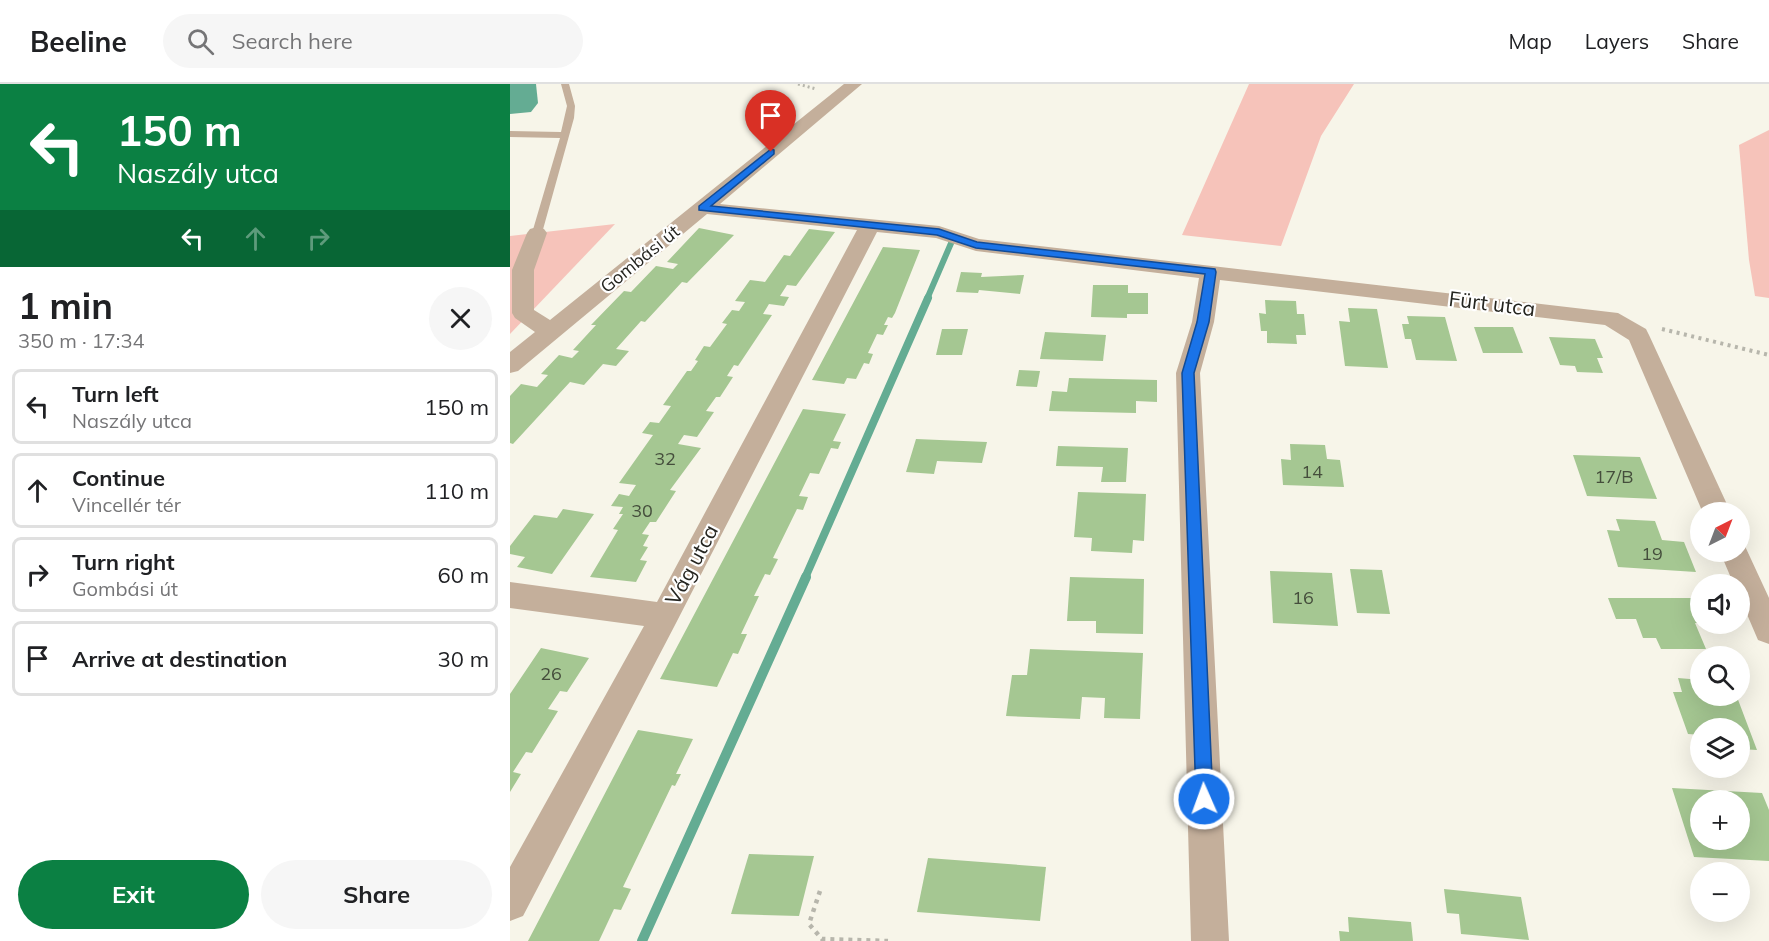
<!DOCTYPE html>
<html lang="en">
<head>
<meta charset="utf-8">
<style>
  body { margin:0; font-family:Mulish,sans-serif; background:#f6f6f6; color:#202124; height:100vh; display:flex; flex-direction:column; font-size:22px; white-space:nowrap }
  * { box-sizing:border-box; margin:0 }
  p { font-size:20px; color:#757577 }
  .icon { flex:none; width:33px; height:33px; fill:none; stroke:currentColor; stroke-width:2; stroke-linecap:round; stroke-linejoin:round }
  .map { position:relative; flex:1; overflow:hidden }
  .sheet { display:flex; flex-direction:column; background:#fff; width:510px }
  .sheet>* { flex:none }
  .top-card { background:#0b8043; color:#fff; overflow:hidden }
  .needle { width:39px; rotate:42deg }
  .buttons { position:absolute; left:1180px; top:418px; display:grid; gap:12px }
  .buttons a { display:grid; place-items:center; width:60px; height:60px; border-radius:50%; background:#fff; box-shadow:0 6px 24px #0002; font-size:30px }
  .pin { position:absolute; display:grid; place-items:center; width:51px; height:51px; color:#fff; margin:-62px -26px; border-radius:50% 50% 50% 0; rotate:-45deg; box-shadow:0 0 6px #0007 }
  .pin .icon { rotate:45deg }
  .me { position:absolute; width:66px; margin:-33px; rotate:358deg; stroke-linejoin:round; filter:drop-shadow(0 0 4px #0008) }
  .turn { display:flex; align-items:center; gap:21px; height:126px; padding:0 18px; font-size:27px }
  .turn .icon { width:78px; height:78px; stroke-width:2.5 }
  .turn b { display:block; font-size:42px; line-height:51px }
  .lanes { display:flex; align-items:center; height:57px; padding:0 18px; background:#0003; justify-content:center; gap:30px; direction:ltr }
  .lanes .off { opacity:.35 }
  .round { display:grid; place-items:center; flex:none; width:63px; height:63px; border-radius:32px; background:#f6f6f6 }
  .head { display:flex; align-items:center; justify-content:space-between; height:102px; padding:0 18px }
  h1 { font-size:36px; font-weight:700; line-height:45px }
  .action { display:flex; gap:12px; margin-top:auto; padding:12px 18px }
  .action a { flex:1; height:69px; border-radius:36px; background:#0b8043; color:#fff; font-size:24px; font-weight:700; line-height:69px; text-align:center }
  .action a+a { background:#f6f6f6; color:#202124 }
  ul { padding:0; list-style:none }
  li { display:flex; align-items:center; gap:18px; height:75px; margin:0 12px 9px; padding:0 6px; border:3px solid #e0e0e0; border-radius:9px }
  li div { flex:1 }
  li b { display:block; font-size:22px }
  li em { font-style:normal }
  header { display:flex; align-items:center; gap:36px; box-sizing:border-box; height:84px; padding:0 30px; background:#fff; border-bottom:2px solid #e0e0e0 }
  header strong { font-size:28px }
  nav { display:flex; gap:33px; margin-inline-start:auto; font-size:21px }
  .search { width:420px; height:54px; background:#f6f6f6; display:flex; align-items:center; gap:15px; box-sizing:border-box; padding:0 21px; border-radius:33px; color:#757577; font-size:22px }
  main { display:flex; flex:1; min-height:0 }
  .map>svg:first-child { display:block }
</style>
</head>
<body>
<header>
<strong>Beeline</strong>
<div class="search"><svg class="icon" aria-label="search" viewBox="0 0 24 24"><circle cx="10" cy="10" r="6"/><path d="M15 15l6 6"/></svg>Search here</div>
<nav><a>Map</a><a>Layers</a><a>Share</a></nav>
</header>
<main>
<section class="sheet">
<div class="top-card">
<div class="turn"><svg class="icon" aria-label="left" viewBox="0 0 24 24"><path d="M17 20v-9H6M10 6l-5 5 5 5"/></svg><div><b>150 m</b>Naszály utca</div></div>
<div class="lanes"><svg class="icon" aria-label="left" viewBox="0 0 24 24"><path d="M17 20v-9H6M10 6l-5 5 5 5"/></svg><svg class="icon off" aria-label="ahead" viewBox="0 0 24 24"><path d="M12 20V5M6 11l6-6 6 6"/></svg><svg class="icon off" aria-label="right" viewBox="0 0 24 24"><path d="M7 20v-9h11M14 6l5 5-5 5"/></svg></div>
</div>
<div class="head"><div><h1>1 min</h1><p>350 m · 17:34</p></div><a class="round"><svg class="icon" aria-label="close" viewBox="0 0 24 24"><path d="M6 6l12 12M18 6L6 18"/></svg></a></div>
<ul>
<li><svg class="icon" aria-label="left" viewBox="0 0 24 24"><path d="M17 20v-9H6M10 6l-5 5 5 5"/></svg><div><b>Turn left</b><p>Naszály utca</p></div><em>150 m</em></li>
<li><svg class="icon" aria-label="ahead" viewBox="0 0 24 24"><path d="M12 20V5M6 11l6-6 6 6"/></svg><div><b>Continue</b><p>Vincellér tér</p></div><em>110 m</em></li>
<li><svg class="icon" aria-label="right" viewBox="0 0 24 24"><path d="M7 20v-9h11M14 6l5 5-5 5"/></svg><div><b>Turn right</b><p>Gombási út</p></div><em>60 m</em></li>
<li><svg class="icon" aria-label="arrive" viewBox="0 0 24 24"><path d="M6 21V4h12l-3 4 3 4H6"/></svg><div><b>Arrive at destination</b></div><em>30 m</em></li>
</ul>
<div class="action"><a>Exit</a><a>Share</a></div>
</section>
<div class="map">
<svg width="1259" height="857" viewBox="0 0 1259 857">
  <rect width="100%" height="100%" fill="#f7f5e9"/>
  <g fill="#f6c3ba">
    <path d="M739 0H844L811 52 771 162 672 151Z"/>
    <path d="M1259 46V214L1245 212 1239 176 1229 61Z"/>
    <path d="M105 140 0 250V152Z"/>
  </g>
  <path fill="#64ac93" d="M0 0H26L28 19 21 28 0 30Z"/>
  <g fill="none" stroke-linecap="round" stroke-linejoin="round">
    <path stroke="#64ac93" stroke-width="6" d="M417 215 442 157"/>
    <path stroke="#64ac93" stroke-width="8" d="M295 494 418 214"/>
    <path stroke="#64ac93" stroke-width="10" d="M132 857 296 493"/>
  </g>
  <g fill="#a5c792" fill-rule="evenodd">
    <path d="M189 144 224 151 177 199 172 198 135 238 131 237 106 265 119 267 106 282 93 280 74 301 60 298 3 360 0 359V312L11 300 27 303 38 291 31 290 49 271 62 274 69 267 63 266 86 241H81L114 207 121 208 146 182 163 185 168 180 157 178Z"/>
    <path d="M299 145 325 148 286 202 277 201 270 212 279 213 274 222 259 220 253 230 262 231 228 282 224 281 217 292 223 293 210 313H206L196 327 204 328 187 353 174 351 168 360 191 364 160 406 166 407 146 438H140L132 450 139 451 133 462 138 463 130 476 137 477 126 498 80 493 108 446 103 445 113 430H109L113 423 101 422 109 410 119 412 126 401 109 399 143 351 132 349 140 338 149 339 161 322 153 321 177 287H181L188 277 185 276 194 262 200 263 217 240 212 239 222 226 229 227 235 218 225 217 240 196 255 198 274 171 280 172Z"/>
    <path d="M373 163 410 166 385 229 382 234 378 233 374 241H378L373 251 367 250 358 269 363 270 359 280 354 279 346 295 337 294 334 300 302 296Z"/>
    <path d="M451 188 472 189 471 193 514 191 510 210 469 206 468 209 446 208Z"/>
    <path d="M583 201H618V209H638V230H617V234L581 233Z"/>
    <path d="M755 216 786 217 787 230H794L796 251H786L787 260 757 259V247H751L749 229 756 230Z"/>
    <path d="M838 224 867 225 878 284 835 282 829 237 840 238Z"/>
    <path d="M897 232 935 233 947 277 906 276 901 255H895L892 240H899Z"/>
    <path d="M964 243H1003L1013 269H973Z"/>
    <path d="M432 245H458L452 271H426Z"/>
    <path d="M535 248 596 251 593 277 530 275Z"/>
    <path d="M1039 253 1085 255 1093 274H1087L1093 289 1067 288 1065 282 1050 281Z"/>
    <path d="M509 286 530 287 527 303 506 302Z"/>
    <path d="M559 294 647 296V318L626 317V329L539 327 542 307 557 308Z"/>
    <path d="M293 325 336 330 323 357 331 358 328 365 321 364 309 390 300 389 289 412 298 413 293 426 287 425 263 474 268 475 260 491 255 490 244 512H249L231 550H237L228 570 223 569 207 603 150 595Z"/>
    <path d="M406 355 477 358 472 379 427 377 424 390 396 388Z"/>
    <path d="M780 360 815 361 817 375 830 376 834 403 773 401 771 375 781 376Z"/>
    <path d="M548 362 618 364 616 398H591L593 383 546 382Z"/>
    <path d="M1063 371 1130 373 1147 415 1077 412Z"/>
    <path d="M568 408 636 410 634 457 623 456 622 469 581 467 582 454 564 453Z"/>
    <path d="M53 425 84 430 42 490 7 483 15 473 0 470V462L24 431 47 434Z"/>
    <path d="M1106 435 1145 437 1152 456 1174 458 1186 488 1108 483 1097 446 1110 447Z"/>
    <path d="M840 485 872 486 880 530 847 529Z"/>
    <path d="M760 487 822 489 828 542 763 539Z"/>
    <path d="M560 493 634 495 633 550 586 549V537H557Z"/>
    <path d="M1098 514H1191V539H1185L1196 565H1151L1146 554H1133L1126 535H1106Z"/>
    <path d="M31 564 79 574 57 608 50 607 38 625 48 627 22 669 16 668 3 688 11 690 0 708V610Z"/>
    <path d="M520 565 633 569 630 635 594 634 595 614 572 613 570 635 496 632 502 591H517Z"/>
    <path d="M1168 594 1191 596V612L1227 613 1247 666 1230 665V645H1191V651L1178 650 1163 608H1172Z"/>
    <path d="M128 646 183 655 166 690H171L165 702 162 701 113 803 121 805 111 826 104 825 89 857H18Z"/>
    <path d="M1162 704 1252 709 1259 726V777L1184 773ZM1191 717H1230V756H1191Z"/>
    <path d="M239 770 304 772 289 832 221 830Z"/>
    <path d="M418 774 536 783 530 837 407 828Z"/>
    <path d="M934 805 1011 813 1019 856 951 850 949 830 937 829Z"/>
    <path d="M838 833 901 838 903 857H830L829 847 839 848Z"/>
  </g>
  <g fill="none" stroke-linecap="round" stroke-linejoin="round">
    <path stroke="#b7b6ac" stroke-width="3" stroke-dasharray="2 3" stroke-linecap="butt" d="M288 0 306 5"/>
    <path stroke="#b7b6ac" stroke-width="4" stroke-dasharray="3 4.5" stroke-linecap="butt" d="M1152 245 1259 271"/>
    <path stroke="#b7b6ac" stroke-width="4.5" stroke-dasharray="4 5" stroke-linecap="butt" d="M310 807 299 840 312 855 378 857"/>
    <path fill="#c4af9b" fill-rule="evenodd" d="M51 0H59L65 22 64 34 32 149 27 152 22 149 50 54 0 53V47L51 48 57 22Z"/>
    <g fill="#c4af9b" fill-rule="evenodd">
      <path d="M334 0H352L210 120 429 142 469 155 1108 229 1136 245 1139 251 1221 429H1193L1119 256 1095 241 710 196 704 238 690 289 719 857H681L666 289 682 238 689 194 466 167 426 154 367 148 165 541 13 832 0 837V783L134 542 0 524V498L147 518 347 146 197 130 8 287 0 289V268L25 248 5 234 2 229V186L17 149 20 145 27 143 34 145 37 149 24 186V226L40 236Z"/>
      <path d="M1230 458 1234 460 1259 514V560L1248 556 1230 514V501H1224L1210 468H1230Z"/>
    </g>
  </g>
  <path fill="#1a73e8" stroke="#114b97" stroke-width="1.5" d="M261 65 264 66V70L201 122 429 145 467 158 705 185 706 188 699 238 684 289 703 715 700 721 694 723 688 721 686 715 672 289 687 238 695 190 466 164 427 151 189 126V122Z"/>
  <g text-anchor="middle" stroke-width="4.5" stroke-linejoin="round" paint-order="stroke">
    <g font-size="18" fill="#252520" stroke="#fff">
      <text transform="translate(130 175) rotate(-39)" y="6">Gombási út</text>
    </g>
    <g font-size="18" fill="#454e3c">
      <text x="155" y="381">32</text>
      <text x="802" y="394">14</text>
      <text x="1104" y="399">17/B</text>
      <text x="132" y="433">30</text>
      <text x="1142" y="476">19</text>
      <text x="793" y="520">16</text>
      <text x="41" y="596">26</text>
    </g>
    <g font-size="21" fill="#252520" stroke="#fff">
      <text transform="translate(982 220) rotate(7)" y="7">Fürt utca</text>
      <text transform="translate(182 481) rotate(-62)" y="7">Vág utca</text>
    </g>
  </g>
</svg>
<div class="buttons">
<a><svg class="needle" viewBox="-14 -14 28 28"><path d="M0-13l5 13h-10z" fill="#e53935"/><path d="M0 13l5-13h-10z" fill="#757577"/></svg></a>
<a><svg class="icon" aria-label="sound" viewBox="0 0 24 24"><path d="M4 9h4l5-4v14l-5-4H4zM17 9q2 3 0 6"/></svg></a>
<a><svg class="icon" aria-label="search" viewBox="0 0 24 24"><circle cx="10" cy="10" r="6"/><path d="M15 15l6 6"/></svg></a>
<a><svg class="icon" aria-label="layers" viewBox="0 0 24 24"><path d="M12 4l9 5-9 5-9-5zM3 14l9 5 9-5"/></svg></a>
<a>+</a>
<a>−</a>
</div>
<div class="pin" style="left:261px;top:68px;background:#d93025"><svg class="icon" aria-label="arrive" viewBox="0 0 24 24"><path d="M6 21V4h12l-3 4 3 4H6"/></svg></div>
<svg class="me" style="left:694px;top:715px" viewBox="-20 -20 40 40"><circle r="17" fill="#1a73e8" stroke="#fff" stroke-width="3"/><path d="M0-11L8 9 0 5-8 9z" fill="#fff"/></svg>
</div>
</main>
</body>
</html>
